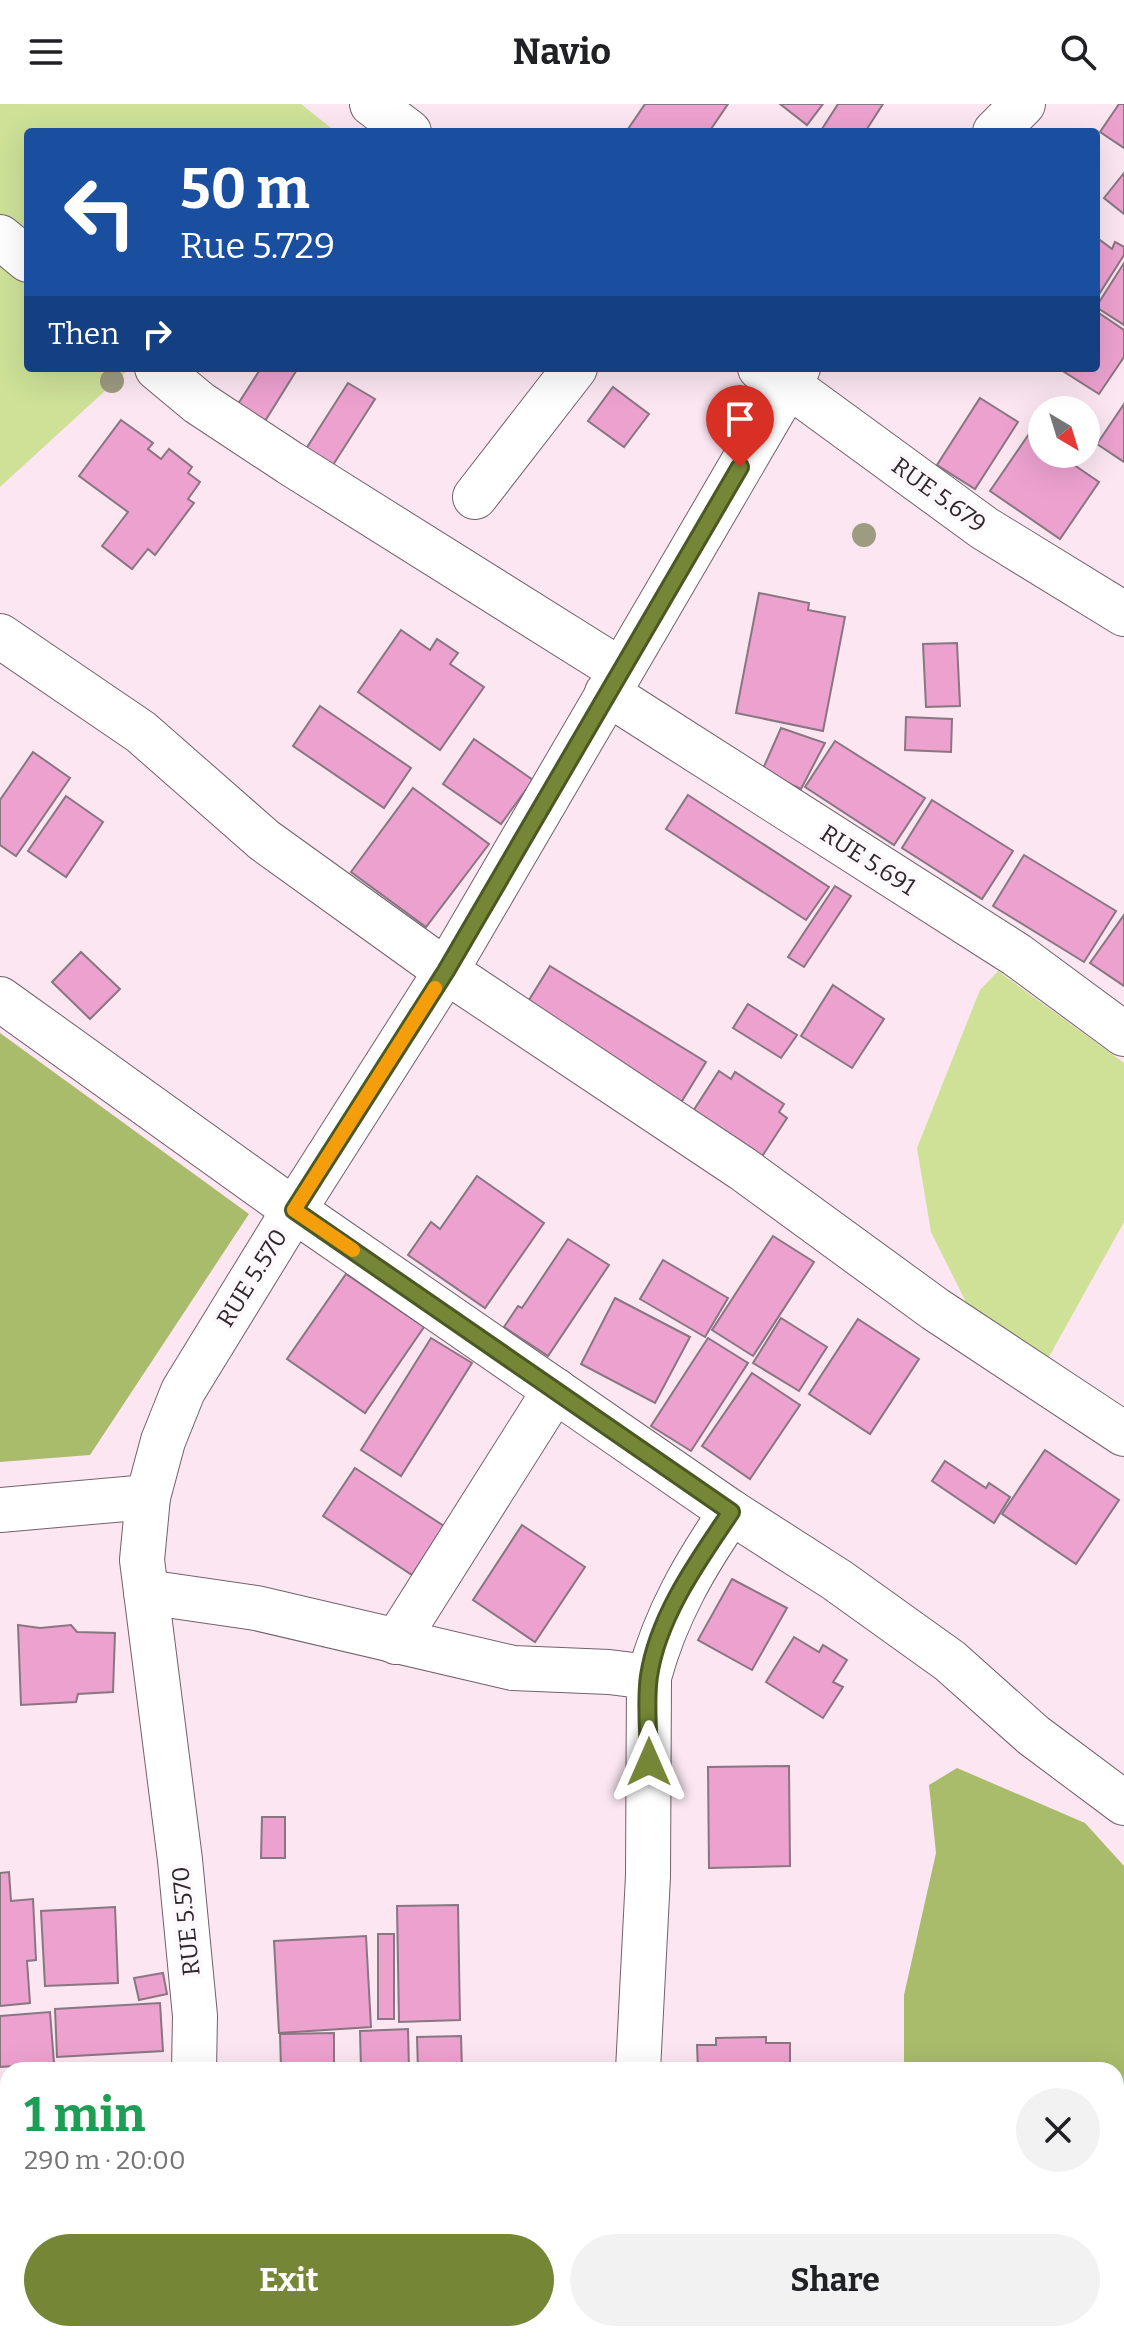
<!DOCTYPE html>
<html lang="en">
<head>
<meta charset="utf-8">
<style>
  body { margin:0; font-family:Bitter,serif; background:#f2f2f2; color:#202124; height:100vh; display:flex; flex-direction:column; font-size:30px; white-space:nowrap }
  * { box-sizing:border-box; margin:0 }
  p { font-size:26px; color:#757577 }
  .icon { flex:none; width:44px; height:44px; fill:none; stroke:currentColor; stroke-width:2; stroke-linecap:round; stroke-linejoin:round }
  .map { position:relative; flex:1; overflow:hidden }
  .details { position:absolute; left:0px; top:1958px; width:1124px; height:280px; display:flex; flex-direction:column; background:#fff; border-radius:24px 24px 0 0; box-shadow:0 8px 32px #0002 }
  .details>* { flex:none }
  .top-card { position:absolute; left:24px; top:24px; width:1076px; height:244px; border-radius:8px; box-shadow:0 8px 32px #0002; background:#1a4fa0; color:#fff; overflow:hidden }
  .needle { width:52px; rotate:142deg }
  .tools { position:absolute; left:1028px; top:292px; display:grid; gap:16px }
  .tools a { display:grid; place-items:center; width:72px; height:72px; border-radius:50%; background:#fff; box-shadow:0 8px 32px #0002; font-size:40px }
  .pin { position:absolute; display:grid; place-items:center; width:68px; height:68px; color:#fff; margin:-82px -34px; border-radius:50% 50% 50% 0; rotate:-45deg; box-shadow:0 0 8px #0007 }
  .pin .icon { rotate:45deg }
  .me { position:absolute; width:88px; margin:-44px; rotate:0deg; stroke-linejoin:round; filter:drop-shadow(0 0 6px #0008) }
  .turn { display:flex; align-items:center; gap:28px; height:168px; padding:0 24px; font-size:36px }
  .turn .icon { width:104px; height:104px; stroke-width:2.5 }
  .turn b { display:block; font-size:56px; line-height:68px }
  .then { display:flex; align-items:center; height:76px; padding:0 24px; background:#0003; gap:16px; font-size:30px }
  .round { display:grid; place-items:center; flex:none; width:84px; height:84px; border-radius:42px; background:#f2f2f2 }
  .summary { display:flex; align-items:center; justify-content:space-between; height:136px; padding:0 24px }
  h1 { font-size:48px; font-weight:700; line-height:60px; color:#1e9e55 }
  .cta { display:flex; gap:16px; margin-top:auto; padding:16px 24px }
  .cta a { flex:1; height:92px; border-radius:48px; background:#758737; color:#fff; font-size:32px; font-weight:700; line-height:92px; text-align:center }
  .cta a+a { background:#f2f2f2; color:#202124 }
  header { display:flex; justify-content:space-between; align-items:center; height:104px; padding:0 24px; background:#fff; font-size:36px; font-weight:700 }
  .map>svg:first-child { display:block }
</style>
</head>
<body>
<header><svg class="icon" aria-label="menu" viewBox="0 0 24 24"><path d="M4 6h16M4 12h16M4 18h16"/></svg>Navio<svg class="icon" aria-label="search" viewBox="0 0 24 24"><circle cx="10" cy="10" r="6"/><path d="M15 15l6 6"/></svg></header>
<div class="map">
<svg width="1124" height="2238" viewBox="0 0 1124 2238">
  <rect width="100%" height="100%" fill="#fbe6f1"/>
  <g fill="#cee197">
    <path d="M0 0H301L336 28H28V264H130L0 383Z"/>
    <path d="M998 867 1124 959V1118L1045 1260 972 1210 931 1128 917 1044 980 886Z"/>
  </g>
  <g fill="#a8bc6b">
    <path d="M0 929 249 1110 90 1351 0 1358Z"/>
    <path d="M957 1664 1085 1719 1124 1762V2067L1116 2062V1966H904V1891L936 1749 929 1681Z"/>
    <path d="M1124 2124V2238H1086L1090 2230H1116V2137Z"/>
    <path d="M789 2230H1013V2238H775Z"/>
  </g>
  <g fill="#eda1cf" stroke="#887680" stroke-width="2">
    <path d="M645 0H728L709 28H626Z"/>
    <path d="M780 0H823L807 21Z"/>
    <path d="M838 0H883L865 28H827L822 25Z"/>
    <path d="M1119 0H1124V44L1100 28Z"/>
    <path d="M1124 69V110L1104 94Z"/>
    <path d="M1096 133 1112 145 1115 138 1124 143V151L1096 195Z"/>
    <path d="M1124 159V221L1096 203Z"/>
    <path d="M1096 207 1124 226V253L1099 290 1058 264H1096Z"/>
    <path d="M261 264H298L265 317 238 300Z"/>
    <path d="M348 279 375 295 333 361 306 345Z"/>
    <path d="M613 283 649 310 624 343 588 317Z"/>
    <path d="M980 294 1018 318 975 385 937 361Z"/>
    <path d="M1124 300V358L1097 340Z"/>
    <path d="M121 316 153 339 148 345 161 355 169 345 192 363 188 369 200 378 188 395 194 399 155 451 148 445 132 465 102 442 128 408 79 372Z"/>
    <path d="M1029 330 1042 339V350H1058L1099 378 1060 435 990 387Z"/>
    <path d="M759 489 809 499 808 506 845 513 823 627 736 609Z"/>
    <path d="M401 526 430 546 437 535 458 549 450 560 484 583 440 646 358 588Z"/>
    <path d="M957 539 960 602 926 603 923 540Z"/>
    <path d="M320 602 411 664 384 704 293 642Z"/>
    <path d="M906 613 952 615 951 648 905 646Z"/>
    <path d="M781 624 825 639 801 685 762 667Z"/>
    <path d="M474 635 533 676 501 720 443 680Z"/>
    <path d="M835 637 925 694 894 741 805 683Z"/>
    <path d="M33 648 70 674 16 752 0 741V696Z"/>
    <path d="M413 684 489 740 426 823 351 768Z"/>
    <path d="M688 691 829 783 806 816 666 725Z"/>
    <path d="M66 692 103 718 66 773 28 747Z"/>
    <path d="M932 696 1013 747 982 795 902 744Z"/>
    <path d="M1024 751 1116 807 1084 858 993 802Z"/>
    <path d="M835 782 851 792 804 863 788 853Z"/>
    <path d="M1124 811V882L1090 859Z"/>
    <path d="M81 848 120 885 90 915 52 878Z"/>
    <path d="M550 862 706 958 677 1005 521 909Z"/>
    <path d="M833 881 884 915 852 964 801 932Z"/>
    <path d="M748 900 797 931 781 954 733 924Z"/>
    <path d="M719 967 731 975 735 968 784 1000 779 1008 787 1014 761 1054 688 1015Z"/>
    <path d="M477 1072 544 1119 485 1204 408 1151 431 1118 440 1125Z"/>
    <path d="M773 1132 814 1158 753 1252 712 1226Z"/>
    <path d="M568 1135 609 1161 548 1252 504 1223 518 1202 522 1204Z"/>
    <path d="M663 1156 728 1194 705 1233 640 1195Z"/>
    <path d="M346 1170 424 1223 365 1309 287 1255Z"/>
    <path d="M615 1194 690 1233 655 1299 581 1260Z"/>
    <path d="M781 1214 827 1243 799 1287 753 1259Z"/>
    <path d="M858 1215 919 1255 870 1330 809 1290Z"/>
    <path d="M431 1234 472 1259 401 1372 361 1346Z"/>
    <path d="M708 1234 748 1259 691 1347 651 1322Z"/>
    <path d="M752 1269 800 1301 750 1375 702 1342Z"/>
    <path d="M1045 1346 1119 1396 1076 1460 1002 1410Z"/>
    <path d="M945 1357 986 1384 989 1379 1010 1393 994 1419 932 1377Z"/>
    <path d="M355 1364 444 1422 412 1471 323 1412Z"/>
    <path d="M522 1421 585 1463 535 1538 473 1496Z"/>
    <path d="M732 1475 787 1504 752 1566 698 1536Z"/>
    <path d="M18 1521 40 1524 71 1521 77 1528 115 1529 113 1588 78 1590 76 1598 21 1601Z"/>
    <path d="M794 1533 819 1548 823 1541 847 1556 833 1578 843 1583 823 1614 766 1578Z"/>
    <path d="M789 1662 790 1762 709 1764 708 1663Z"/>
    <path d="M262 1713H285V1754H261Z"/>
    <path d="M9 1768 11 1797 33 1795 36 1856 27 1857 30 1899 0 1902V1769Z"/>
    <path d="M458 1801 460 1916 399 1918 397 1802Z"/>
    <path d="M115 1803 118 1879 45 1882 41 1807Z"/>
    <rect x="378" y="1830" width="16" height="85"/>
    <path d="M366 1832 371 1923 279 1929 274 1837Z"/>
    <path d="M163 1869 167 1890 139 1896 134 1874Z"/>
    <path d="M160 1899 163 1947 57 1953 55 1905Z"/>
    <path d="M50 1908 54 1959 0 1963V1912Z"/>
    <path d="M408 1925 409 1966H361L360 1927Z"/>
    <path d="M334 1929V1966H281L280 1930Z"/>
    <path d="M461 1932 462 1966H418L417 1933Z"/>
    <path d="M766 1933V1939H790V1966H698L697 1941H716V1934Z"/>
    <path d="M8 2133V2172H6L5 2152H0V2134Z"/>
    <path d="M0 2214H8V2230H15V2238H0Z"/>
    <path d="M90 2230H145L146 2238H91Z"/>
    <path d="M240 2230H295L298 2237 240 2238Z"/>
  </g>
  <g fill="none" stroke-linecap="round" stroke-linejoin="round">
    <defs>
      <g id="minor">
        <path d="M372 0 409 28"/>
        <path d="M995 28 1023 0"/>
        <path d="M0 133 28 156"/>
        <path d="M157 264 199 299 290 359 620 566"/>
        <path d="M760 264 787 280 984 424 1124 510"/>
        <path d="M475 393 575 264"/>
        <path d="M0 532 141 628 264 736 446 867 743 1065 935 1205 1124 1330"/>
        <path d="M607 589 1017 851 1124 930"/>
        <path d="M0 895 294 1106 731 1408 837 1476 950 1557 1033 1631 1124 1699"/>
        <path d="M0 1406 148 1393"/>
        <path d="M146 1488 256 1504 513 1564 609 1568 649 1573C666 1510 695 1461 731 1408"/>
        <path d="M396 1538 555 1286"/>
        <path d="M194 1966 195 1912 180 1756 142 1456 148 1393 163 1337 183 1287 294 1106 446 867 798 264"/>
        <path d="M638 1966 648 1772 649 1573"/>
        <path d="M1116 2023H1124"/>
        <path d="M192 2230V2238"/>
        <path d="M709 2230 712 2238"/>
      </g>
    </defs>
    <use href="#minor" stroke="#73616b" stroke-width="46"/>
    <use href="#minor" stroke="#fff" stroke-width="44"/>
  </g>
  <g fill="#9d9b80">
    <circle cx="112" cy="277" r="12"/>
    <circle cx="864" cy="431" r="12"/>
  </g>
  <g fill="none" stroke-linecap="round" stroke-linejoin="round">
    <defs>
      <path id="route" d="M649 1658C649 1630 645 1599 649 1572 658 1512 698 1457 731 1408L294 1106 446 867 740 363"/>
    </defs>
    <use href="#route" stroke="#4c5824" stroke-width="20"/>
    <use href="#route" stroke="#758737" stroke-width="14"/>
    <path stroke="#f59e0b" stroke-width="14" d="M353 1146 294 1106 435 884"/>
  </g>
  <g text-anchor="middle" stroke-width="8" stroke-linejoin="round" paint-order="stroke">
    <g font-size="24" fill="#2f272c" stroke="#fdf8fb">
      <text transform="translate(939 391) rotate(36)" y="8">RUE 5.679</text>
      <text transform="translate(868 756) rotate(33)" y="8">RUE 5.691</text>
      <text transform="translate(252 1174) rotate(-58)" y="8">RUE 5.570</text>
      <text transform="translate(186 1817) rotate(-96)" y="8">RUE 5.570</text>
    </g>
  </g>
</svg>
<div class="tools">
<a><svg class="needle" viewBox="-14 -14 28 28"><path d="M0-13l5 13h-10z" fill="#e53935"/><path d="M0 13l5-13h-10z" fill="#757577"/></svg></a>
</div>
<div class="pin" style="left:740px;top:363px;background:#d93025"><svg class="icon" aria-label="arrive" viewBox="0 0 24 24"><path d="M6 21V4h12l-3 4 3 4H6"/></svg></div>
<svg class="me" style="left:649px;top:1658px" viewBox="-20 -20 40 40"><path d="M0-17L14 15 0 8-14 15z" fill="#758737" stroke="#fff" stroke-width="4"/></svg>
<div class="top-card">
<div class="turn"><svg class="icon" aria-label="left" viewBox="0 0 24 24"><path d="M17 20v-9H6M10 6l-5 5 5 5"/></svg><div><b>50 m</b>Rue 5.729</div></div>
<div class="then">Then<svg class="icon" aria-label="right" viewBox="0 0 24 24"><path d="M7 20v-9h11M14 6l5 5-5 5"/></svg></div>
</div>
<section class="details">
<div class="summary"><div><h1>1 min</h1><p>290 m · 20:00</p></div><a class="round"><svg class="icon" aria-label="close" viewBox="0 0 24 24"><path d="M6 6l12 12M18 6L6 18"/></svg></a></div>
<div class="cta"><a>Exit</a><a>Share</a></div>
</section>
</div>
</body>
</html>
